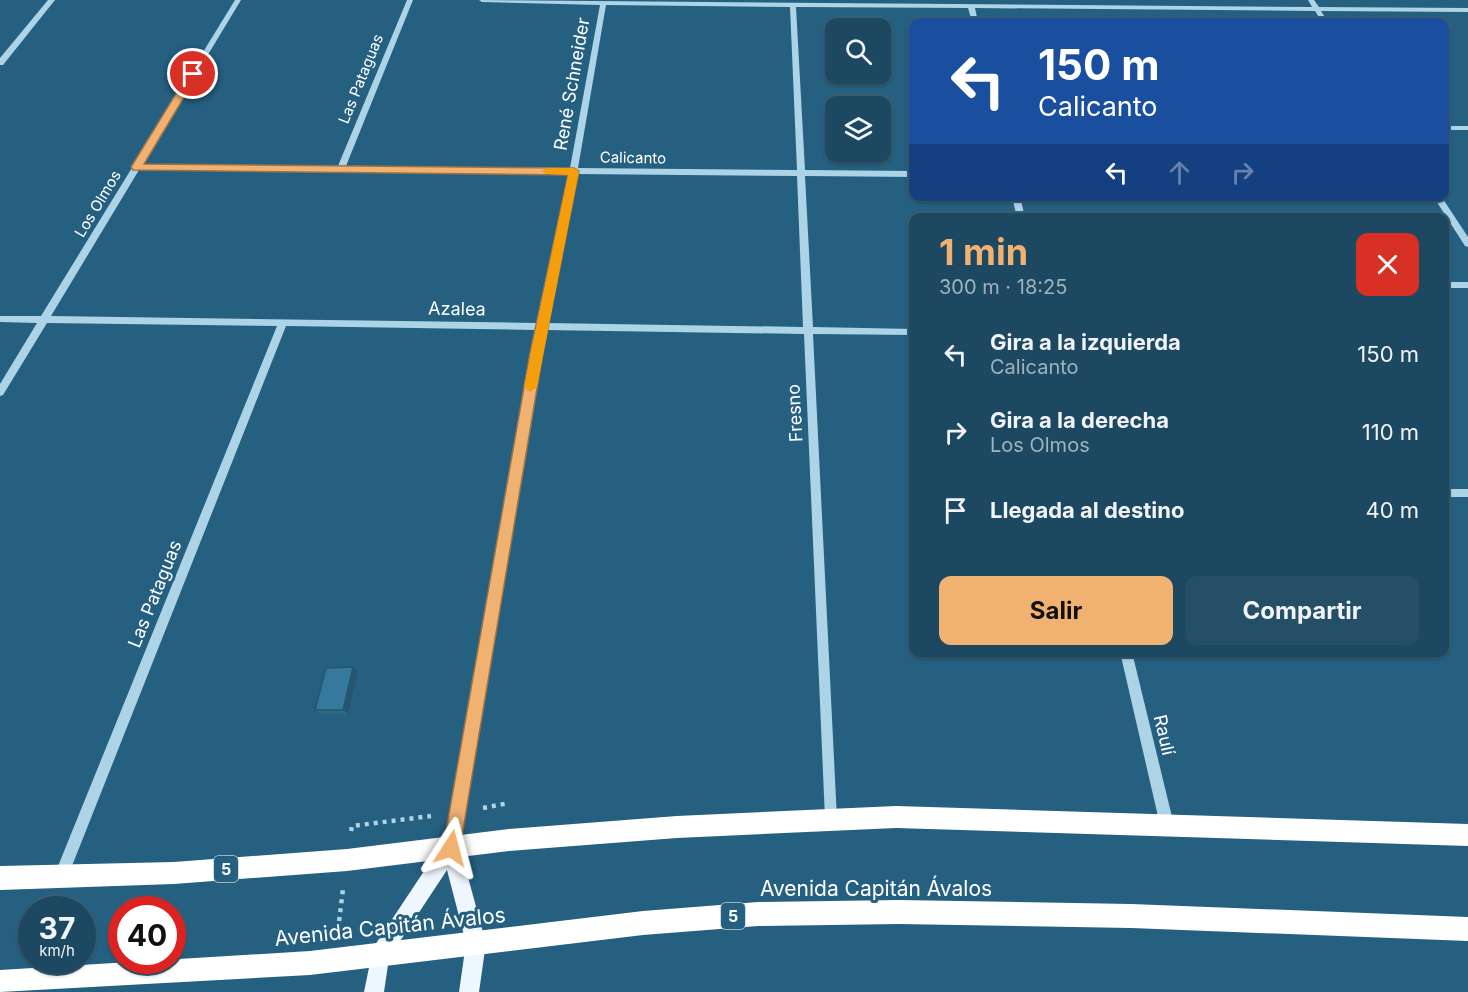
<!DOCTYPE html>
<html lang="es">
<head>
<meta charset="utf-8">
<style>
  body { margin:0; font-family:Inter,sans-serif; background:#254f67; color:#f1f3f6; height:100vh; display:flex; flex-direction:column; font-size:22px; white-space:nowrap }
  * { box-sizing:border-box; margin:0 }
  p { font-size:20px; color:#a0b2bd }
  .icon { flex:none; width:33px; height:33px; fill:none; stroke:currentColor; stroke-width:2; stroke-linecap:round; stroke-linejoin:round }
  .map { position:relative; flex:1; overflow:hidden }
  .details { position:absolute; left:909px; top:213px; width:540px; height:444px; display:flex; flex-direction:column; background:#1c4861; border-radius:12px; box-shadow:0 2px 4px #0004,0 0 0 2px #3a6076 }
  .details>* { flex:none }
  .guide { position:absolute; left:909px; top:18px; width:540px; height:183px; border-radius:12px; box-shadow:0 2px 4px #0004,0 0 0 2px #3a6076; background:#1a4fa0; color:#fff; overflow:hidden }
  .buttons { position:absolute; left:825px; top:18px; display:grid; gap:12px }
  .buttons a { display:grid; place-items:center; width:66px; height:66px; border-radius:12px; background:#1c4861; box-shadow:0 2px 4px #0004,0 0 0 2px #3a6076; font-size:30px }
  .speed { position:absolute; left:18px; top:896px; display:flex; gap:12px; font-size:30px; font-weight:700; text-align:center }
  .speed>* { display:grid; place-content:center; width:78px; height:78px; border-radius:50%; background:#1c4861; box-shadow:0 2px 4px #0004,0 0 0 2px #3a6076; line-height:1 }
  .speed small { font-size:15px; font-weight:400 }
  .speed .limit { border:9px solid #d22; background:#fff; color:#111 }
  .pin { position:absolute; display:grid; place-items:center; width:51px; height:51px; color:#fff; margin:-26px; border:3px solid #fff; border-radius:50%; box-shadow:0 2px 6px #0007 }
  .me { position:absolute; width:66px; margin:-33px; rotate:9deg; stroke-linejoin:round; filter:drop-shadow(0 0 4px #0008) }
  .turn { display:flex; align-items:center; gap:21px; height:126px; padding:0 30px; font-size:27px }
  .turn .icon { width:78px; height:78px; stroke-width:2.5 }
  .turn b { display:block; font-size:42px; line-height:51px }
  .lanes { display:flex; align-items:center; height:57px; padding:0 30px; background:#0003; justify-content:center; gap:30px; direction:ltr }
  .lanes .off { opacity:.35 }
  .round { display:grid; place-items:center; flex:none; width:63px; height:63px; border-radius:12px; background:#254f67 }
  .head { display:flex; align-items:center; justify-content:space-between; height:102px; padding:0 30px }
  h1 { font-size:36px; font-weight:700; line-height:45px; color:#f0b171 }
  .primary-button { display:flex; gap:12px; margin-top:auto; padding:12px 30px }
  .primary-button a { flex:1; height:69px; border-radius:12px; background:#f0b171; color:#111; font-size:24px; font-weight:700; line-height:69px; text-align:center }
  .primary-button a+a { background:#254f67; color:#f1f3f6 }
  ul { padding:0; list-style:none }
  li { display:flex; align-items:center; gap:18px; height:78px; padding:0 30px }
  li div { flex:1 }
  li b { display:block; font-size:22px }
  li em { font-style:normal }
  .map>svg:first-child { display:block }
</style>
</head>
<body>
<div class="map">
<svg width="1468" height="992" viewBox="0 0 1468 992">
  <rect width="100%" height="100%" fill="#256081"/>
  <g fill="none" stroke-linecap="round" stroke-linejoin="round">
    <g stroke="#acd3e6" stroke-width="4.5" stroke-dasharray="4 5" stroke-linecap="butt">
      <path d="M483 808 509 803"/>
      <path d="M351 831 352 826 431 816"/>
      <path d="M338 930 343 889"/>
    </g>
    <g fill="#acd3e6" fill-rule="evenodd">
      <path d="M48 0H55L3 65H0V58Z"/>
      <path d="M235 0H241L142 164 338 166 407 0H413L346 166 570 168 600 5 482 2 479 0 1312 7 1308 0H1314L1319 7 1468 8V12L1321 11 1328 22H1322L1315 11 975 8 978 22H972L968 8 796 7 805 170 914 171V177L805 176 813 327 914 329V335L813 334 837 819 836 824 831 825 826 824 825 819 804 334 545 330 458 848 456 853 451 855 446 853 444 848 536 330 286 326 68 876 66 881 61 883 56 881 54 876 277 326 47 323 3 395 0 396V384L37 323 0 322V316H41ZM606 5 790 7 797 170 578 168ZM139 170 569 174 538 323 51 316ZM577 174 797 176 803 327 547 323Z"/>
      <rect x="1444" y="126" width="24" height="4"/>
      <path d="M1012 196H1020L1025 218H1017Z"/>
      <path d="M1433 196H1441L1468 237V247L1465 246Z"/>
      <rect x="1444" y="282" width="24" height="6"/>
      <rect x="1444" y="489" width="24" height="8"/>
      <path d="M1120 652H1132L1174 825 1172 830 1167 832 1162 830 1160 825Z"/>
    </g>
    <path fill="#eef7fd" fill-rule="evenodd" d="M451 839 458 841 460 848 486 943 479 992H459L466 943 447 870 389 958 384 992H364L373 948 444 841Z"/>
    <g fill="#fff" fill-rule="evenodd">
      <path d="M896 806 1468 824V846L896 828 677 838 509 851 347 871 174 884 0 890V866L174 862 347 849 509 829 677 816Z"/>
      <path d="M899 900 1131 904 1468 917V941L1131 928 899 924 758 926 643 935 310 975 0 992V970L310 951 643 911 758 902Z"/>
    </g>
  </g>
  <path fill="#2e6887" d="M358 671 348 714H320L315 710Z"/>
  <path fill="#26556e" d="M353 667 358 671 348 714 343 710Z"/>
  <path fill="#36799d" stroke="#26556e" stroke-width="1.5" d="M353 667 343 710H315L326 668Z"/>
  <path fill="#f0b171" stroke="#9c7349" stroke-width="1.5" d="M193 72 198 74 144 164 574 168 579 171 543 353 460 848 457 854 451 856 445 854 443 848 530 353 568 175 133 170 131 167 188 74Z"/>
  <path fill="#f59e0b" d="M574 168 579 171 537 387 530 392 524 387 568 175 547 174 542 171 547 168Z"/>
  <g text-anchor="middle" stroke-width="6" stroke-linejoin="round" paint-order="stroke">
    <g font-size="15" fill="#fff" stroke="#256081">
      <text transform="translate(361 79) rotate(-68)" y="5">Las Pataguas</text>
      <text transform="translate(633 158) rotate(1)" y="5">Calicanto</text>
      <text transform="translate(98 204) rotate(-59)" y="5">Los Olmos</text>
    </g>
    <g fill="#256081" stroke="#becfd9" stroke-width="1.5">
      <rect x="214" y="856" width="24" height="26" rx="4.5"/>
      <rect x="721" y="903" width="24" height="26" rx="4.5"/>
    </g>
    <g font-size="16" font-weight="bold" fill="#fff">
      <text x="226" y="875">5</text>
      <text x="733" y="922">5</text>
    </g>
    <g font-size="18" fill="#fff" stroke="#256081">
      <text transform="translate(572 84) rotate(-80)" y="6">René Schneider</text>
      <text transform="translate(457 309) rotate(1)" y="6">Azalea</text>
      <text transform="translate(795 413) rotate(-93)" y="6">Fresno</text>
      <text transform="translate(155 594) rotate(-68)" y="6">Las Pataguas</text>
      <text transform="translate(1164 735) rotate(77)" y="6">Raulí</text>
    </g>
    <g font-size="21" fill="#fff" stroke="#256081">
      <text x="876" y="896">Avenida Capitán Ávalos</text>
      <text transform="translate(390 927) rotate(-6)" y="7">Avenida Capitán Ávalos</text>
    </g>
  </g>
</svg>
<div class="buttons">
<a><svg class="icon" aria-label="search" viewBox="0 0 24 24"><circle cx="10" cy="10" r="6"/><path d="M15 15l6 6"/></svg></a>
<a><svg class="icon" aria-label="layers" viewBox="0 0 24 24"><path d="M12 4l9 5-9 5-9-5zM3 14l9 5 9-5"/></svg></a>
</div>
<div class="speed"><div>37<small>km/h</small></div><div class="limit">40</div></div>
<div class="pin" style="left:193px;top:74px;background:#d93025"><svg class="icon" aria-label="arrive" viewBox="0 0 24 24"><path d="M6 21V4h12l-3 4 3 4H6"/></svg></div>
<svg class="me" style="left:451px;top:848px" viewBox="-20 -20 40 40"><path d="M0-17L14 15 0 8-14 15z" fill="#f0b171" stroke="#fff" stroke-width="4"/></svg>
<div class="guide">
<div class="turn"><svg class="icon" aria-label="left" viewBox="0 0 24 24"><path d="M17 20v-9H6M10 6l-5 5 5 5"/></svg><div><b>150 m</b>Calicanto</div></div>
<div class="lanes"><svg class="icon" aria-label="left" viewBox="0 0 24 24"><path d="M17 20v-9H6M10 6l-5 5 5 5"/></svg><svg class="icon off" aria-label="ahead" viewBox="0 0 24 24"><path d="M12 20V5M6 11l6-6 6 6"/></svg><svg class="icon off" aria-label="right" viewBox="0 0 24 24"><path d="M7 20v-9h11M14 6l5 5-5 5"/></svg></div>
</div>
<section class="details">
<div class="head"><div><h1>1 min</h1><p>300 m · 18:25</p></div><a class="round" style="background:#d93025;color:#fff"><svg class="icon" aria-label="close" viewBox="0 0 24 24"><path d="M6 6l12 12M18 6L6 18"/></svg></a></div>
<ul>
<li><svg class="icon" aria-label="left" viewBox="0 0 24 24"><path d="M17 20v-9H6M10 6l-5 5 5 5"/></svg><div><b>Gira a la izquierda</b><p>Calicanto</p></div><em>150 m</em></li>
<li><svg class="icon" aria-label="right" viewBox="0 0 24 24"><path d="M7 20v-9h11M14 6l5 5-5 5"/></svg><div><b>Gira a la derecha</b><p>Los Olmos</p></div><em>110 m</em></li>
<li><svg class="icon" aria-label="arrive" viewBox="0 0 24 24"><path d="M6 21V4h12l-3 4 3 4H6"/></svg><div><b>Llegada al destino</b></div><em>40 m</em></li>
</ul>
<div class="primary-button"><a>Salir</a><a>Compartir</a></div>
</section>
</div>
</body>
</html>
